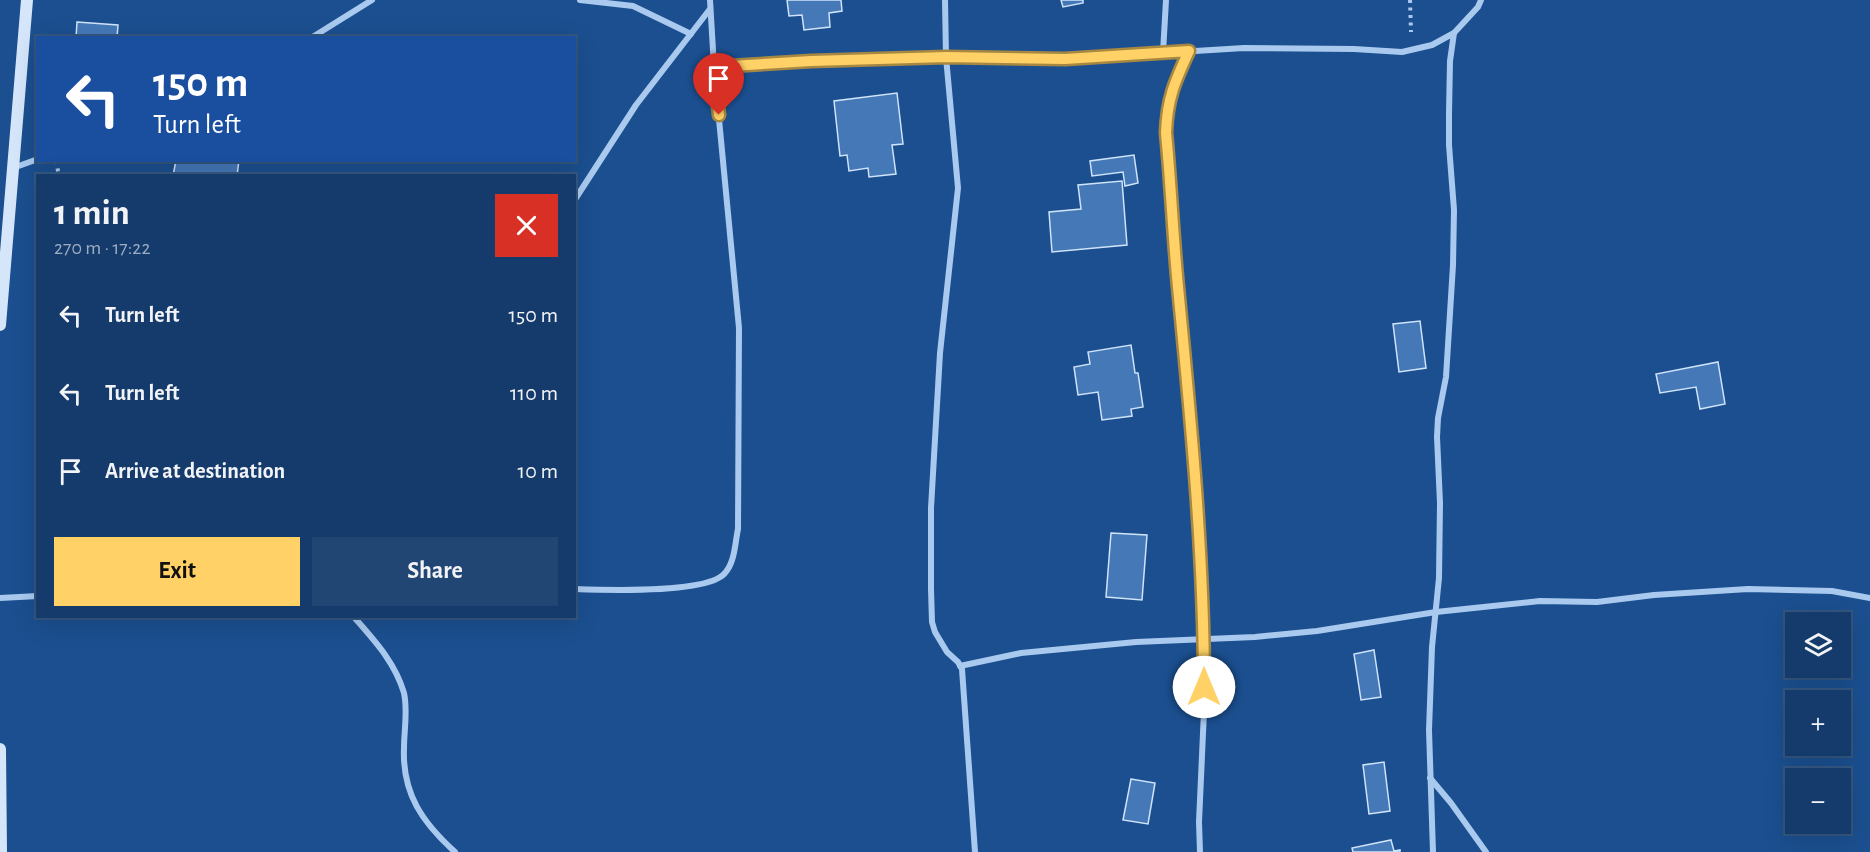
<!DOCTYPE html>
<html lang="en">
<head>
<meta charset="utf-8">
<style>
  body { margin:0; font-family:"Alegreya Sans",sans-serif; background:#214673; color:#f1f3f6; height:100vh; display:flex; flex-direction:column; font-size:22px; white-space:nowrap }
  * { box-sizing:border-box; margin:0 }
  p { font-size:20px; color:#9dadc1 }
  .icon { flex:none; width:33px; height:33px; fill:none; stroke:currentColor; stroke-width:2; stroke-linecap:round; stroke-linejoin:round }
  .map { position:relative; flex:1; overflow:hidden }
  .drawer { position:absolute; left:36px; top:174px; width:540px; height:444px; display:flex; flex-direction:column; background:#143b6b; border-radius:0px; box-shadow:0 6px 24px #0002,0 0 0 2px #33557e }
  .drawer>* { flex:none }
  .guide { position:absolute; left:36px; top:36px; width:540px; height:126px; border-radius:0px; box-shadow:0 6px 24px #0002,0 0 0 2px #33557e; background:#1a4fa0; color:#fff; overflow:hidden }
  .tools { position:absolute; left:1785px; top:612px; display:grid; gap:12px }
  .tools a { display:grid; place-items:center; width:66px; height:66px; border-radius:0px; background:#143b6b; box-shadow:0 6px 24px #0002,0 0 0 2px #33557e; font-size:30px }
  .pin { position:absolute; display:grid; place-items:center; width:51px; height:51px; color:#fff; margin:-62px -26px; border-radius:50% 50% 50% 0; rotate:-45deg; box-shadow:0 0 6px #0007 }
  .pin .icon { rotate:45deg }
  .me { position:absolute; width:66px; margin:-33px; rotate:0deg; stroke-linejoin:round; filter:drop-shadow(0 0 4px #0008) }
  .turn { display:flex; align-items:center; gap:21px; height:126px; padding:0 18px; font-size:27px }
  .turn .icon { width:78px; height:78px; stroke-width:2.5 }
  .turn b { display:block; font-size:42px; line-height:51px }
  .round { display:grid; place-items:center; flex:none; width:63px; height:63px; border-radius:0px; background:#214673 }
  .headline { display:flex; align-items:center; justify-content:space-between; height:102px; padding:0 18px }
  h1 { font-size:36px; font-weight:700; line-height:45px }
  .primary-button { display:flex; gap:12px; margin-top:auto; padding:12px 18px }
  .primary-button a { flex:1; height:69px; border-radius:0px; background:#ffd166; color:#111; font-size:24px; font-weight:700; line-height:69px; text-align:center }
  .primary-button a+a { background:#214673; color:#f1f3f6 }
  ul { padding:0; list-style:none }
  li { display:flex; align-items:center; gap:18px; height:78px; padding:0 18px }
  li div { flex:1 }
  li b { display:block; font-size:22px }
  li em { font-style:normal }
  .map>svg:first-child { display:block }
</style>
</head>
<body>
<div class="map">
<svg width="1870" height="852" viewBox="0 0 1870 852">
  <rect width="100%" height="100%" fill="#1b4f8f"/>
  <g fill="#4478b7" stroke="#cfe3fa" stroke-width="1.5">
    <path d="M787 0H841L842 11 829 13 830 27 804 30 802 15 789 16Z"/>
    <path d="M1061 0H1083V3L1063 7Z"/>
    <path d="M77 22 118 25 117 38H76Z"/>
    <path d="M897 93 903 144 892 145 896 174 869 177 868 168 849 171 847 155 840 156 834 101Z"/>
    <path d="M1134 155 1138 183 1125 186 1123 172 1092 176 1090 161Z"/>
    <path d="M176 160H239L237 176H173Z"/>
    <path d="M1122 181 1127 245 1052 252 1049 212 1081 209 1078 185Z"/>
    <path d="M1420 321 1426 368 1399 372 1393 324Z"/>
    <path d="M1131 345 1135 373H1138L1143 407 1131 409 1132 416 1102 420 1098 392 1078 395 1074 367 1090 364 1088 352Z"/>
    <path d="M1718 362 1725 404 1700 409 1696 387 1660 393 1656 374Z"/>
    <path d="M1111 533 1147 535 1142 600 1106 597Z"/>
    <path d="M1374 650 1381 697 1361 700 1354 654Z"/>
    <path d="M1384 762 1390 811 1369 814 1363 765Z"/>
    <path d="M1131 779 1155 783 1148 824 1123 820Z"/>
    <path d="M1391 840 1394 851 1400 850V852H1353L1352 848Z"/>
  </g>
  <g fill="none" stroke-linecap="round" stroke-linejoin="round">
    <g stroke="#a9c9ee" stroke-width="4" stroke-dasharray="3 4.5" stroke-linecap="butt">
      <path d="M1410 0 1411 32"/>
      <path d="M56 161 59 176"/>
    </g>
    <g stroke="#a9c9ee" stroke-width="6">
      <path d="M580 0 633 6 691 34"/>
      <path d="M945 0 946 57 958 188 940 353 931 508V589L932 622 935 632 947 652 958 662 962 669 975 852"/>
      <path d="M311 38 372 0"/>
      <path d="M1189 51C1175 81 1167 99 1166 133L1178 286 1196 481 1204 640V711L1199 822 1200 852"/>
      <path d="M1163 53 1166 0"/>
      <path d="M714 67 811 61 946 57 1065 59 1244 48 1354 49 1402 52 1432 45 1454 33 1478 7 1481 0"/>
      <path d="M13 168 38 159"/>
      <path d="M574 201 636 105 710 9"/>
      <path d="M574 589C602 590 708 594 725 573 735 562 735 543 738 529L739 328 714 67 710 0"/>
      <path d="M0 598 38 596"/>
      <path d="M353 616C374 640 395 662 404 693 408 711 404 730 404 748 402 794 423 823 455 852"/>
      <path d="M960 666 1021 653 1136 642 1255 637 1317 631 1436 612 1540 601 1597 602 1654 595 1748 589 1832 591 1870 598"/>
      <path d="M1430 778 1451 803 1486 852"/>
      <path d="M1433 852 1429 730 1432 647 1439 578 1440 503 1437 437 1438 418 1446 377 1453 265 1454 210 1449 145V113L1450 61 1454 33"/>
    </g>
    <g stroke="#d6e6fa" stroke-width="12">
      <path d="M0 325 27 0"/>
      <path d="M0 749 1 852"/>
    </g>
  </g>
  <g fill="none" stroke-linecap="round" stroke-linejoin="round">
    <defs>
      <path id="route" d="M719 115 714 67 811 61 946 57 1065 59 1189 51C1175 81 1167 99 1166 133 1171 184 1173 236 1178 287 1191 421 1204 554 1204 687"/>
    </defs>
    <use href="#route" stroke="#a68842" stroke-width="15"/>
    <use href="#route" stroke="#ffd166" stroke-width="10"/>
  </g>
</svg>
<div class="tools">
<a><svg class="icon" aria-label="layers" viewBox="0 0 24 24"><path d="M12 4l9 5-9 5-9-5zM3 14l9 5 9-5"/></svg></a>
<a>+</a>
<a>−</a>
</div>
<div class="pin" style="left:719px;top:115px;background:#d93025"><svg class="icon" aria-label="arrive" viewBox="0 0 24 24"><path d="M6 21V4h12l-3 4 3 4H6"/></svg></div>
<svg class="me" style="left:1204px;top:687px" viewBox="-20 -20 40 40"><circle r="19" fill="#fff"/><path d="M0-13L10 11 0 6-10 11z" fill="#ffd166"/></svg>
<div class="guide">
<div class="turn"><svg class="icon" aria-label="left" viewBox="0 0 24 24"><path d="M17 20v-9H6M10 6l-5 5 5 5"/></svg><div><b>150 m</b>Turn left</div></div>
</div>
<section class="drawer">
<div class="headline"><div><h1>1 min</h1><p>270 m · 17:22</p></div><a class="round" style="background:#d93025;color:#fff"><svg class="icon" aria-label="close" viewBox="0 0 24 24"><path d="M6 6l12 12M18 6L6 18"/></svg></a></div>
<ul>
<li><svg class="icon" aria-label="left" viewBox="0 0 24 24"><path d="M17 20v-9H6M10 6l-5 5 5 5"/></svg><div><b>Turn left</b></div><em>150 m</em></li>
<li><svg class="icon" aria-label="left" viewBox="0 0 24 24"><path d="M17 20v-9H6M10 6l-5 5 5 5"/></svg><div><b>Turn left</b></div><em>110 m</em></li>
<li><svg class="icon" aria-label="arrive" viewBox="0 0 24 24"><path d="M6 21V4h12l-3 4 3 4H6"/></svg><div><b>Arrive at destination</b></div><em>10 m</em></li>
</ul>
<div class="primary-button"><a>Exit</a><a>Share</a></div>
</section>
</div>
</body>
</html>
